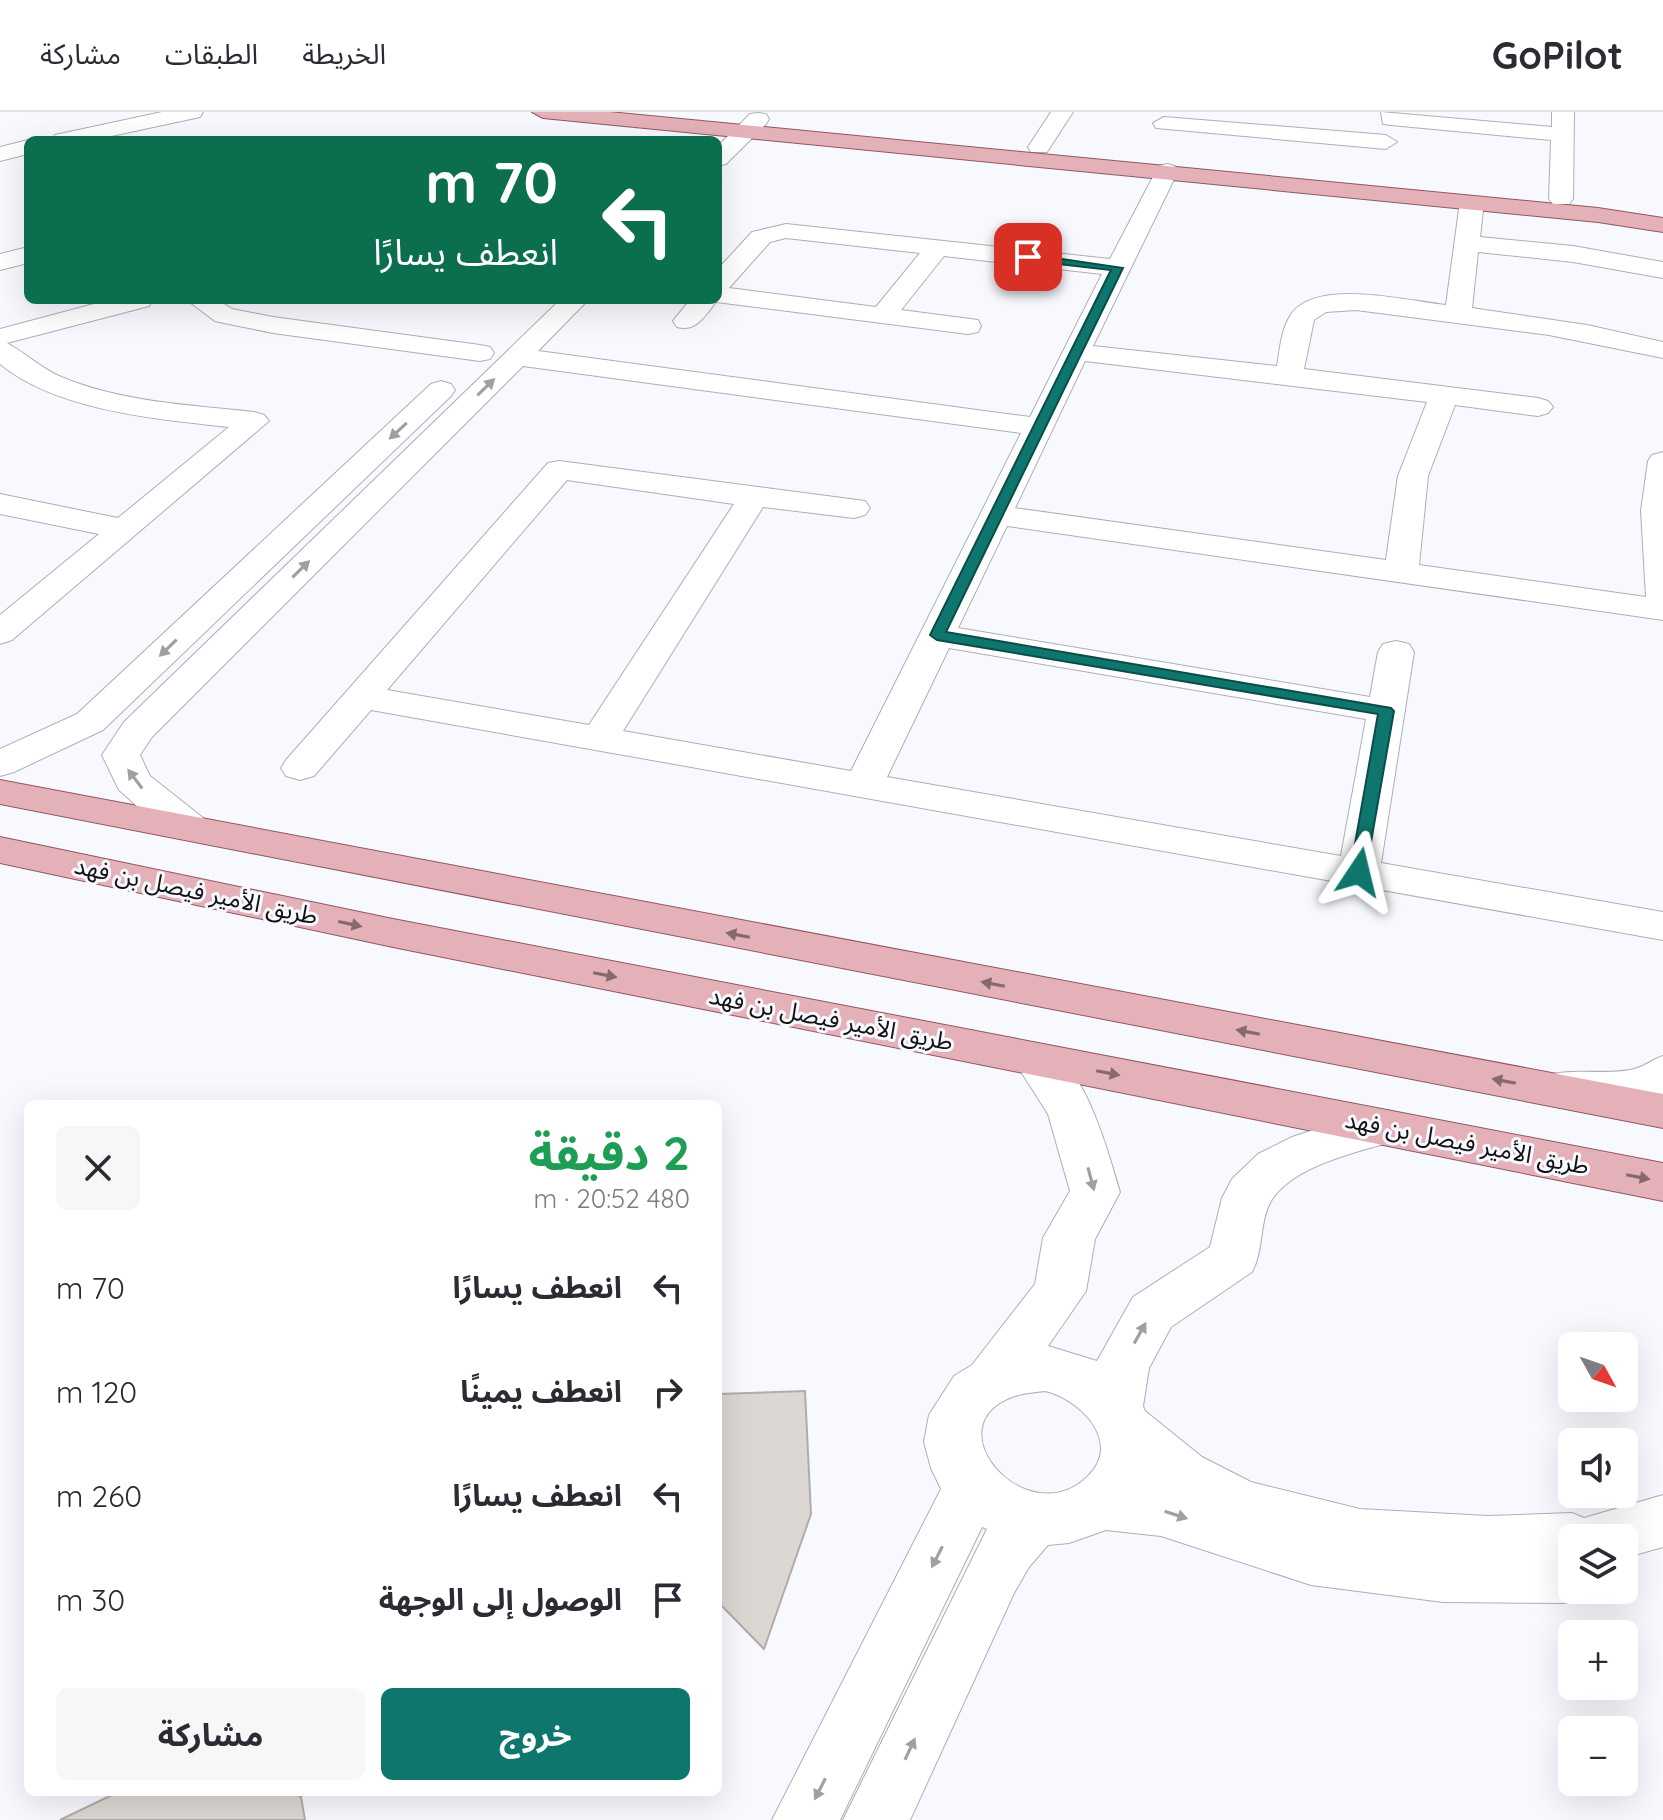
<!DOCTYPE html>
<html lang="ar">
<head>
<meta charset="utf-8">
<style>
  body { margin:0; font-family:Quicksand,"Noto Sans Arabic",sans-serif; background:#f7f7f7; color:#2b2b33; direction:rtl; height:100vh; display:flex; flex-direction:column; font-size:30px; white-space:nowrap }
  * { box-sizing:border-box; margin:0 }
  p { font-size:26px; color:#7c7c81 }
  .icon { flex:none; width:44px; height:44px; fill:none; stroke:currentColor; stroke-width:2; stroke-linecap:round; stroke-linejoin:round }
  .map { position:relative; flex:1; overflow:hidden; direction:ltr }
  .side { position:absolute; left:24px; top:988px; width:698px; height:696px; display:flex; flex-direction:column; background:#fff; border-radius:12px; box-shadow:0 8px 32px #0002; direction:rtl }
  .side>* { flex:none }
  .hud { position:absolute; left:24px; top:24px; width:698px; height:168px; border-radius:12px; box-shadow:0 8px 32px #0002; direction:rtl; background:#0b6e4f; color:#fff; overflow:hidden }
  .needle { width:52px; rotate:130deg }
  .fabs { position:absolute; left:1558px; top:1220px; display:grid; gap:16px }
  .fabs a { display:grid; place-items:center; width:80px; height:80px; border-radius:12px; background:#fff; box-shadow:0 8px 32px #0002; font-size:40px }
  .pin { position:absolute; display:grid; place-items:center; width:68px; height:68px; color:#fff; margin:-34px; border-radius:16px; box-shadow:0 4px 12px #0006 }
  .me { position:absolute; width:88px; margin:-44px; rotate:10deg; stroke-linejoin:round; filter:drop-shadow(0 0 6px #0008) }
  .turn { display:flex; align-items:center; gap:28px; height:168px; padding:0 32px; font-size:36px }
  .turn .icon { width:104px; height:104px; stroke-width:2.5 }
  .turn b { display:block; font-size:56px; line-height:68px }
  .round { display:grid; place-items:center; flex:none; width:84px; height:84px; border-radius:12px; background:#f7f7f7 }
  .overview { display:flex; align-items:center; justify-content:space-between; height:136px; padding:0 32px }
  h1 { font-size:48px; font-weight:700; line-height:60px; color:#1e9e55 }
  .action { display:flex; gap:16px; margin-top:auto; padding:16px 32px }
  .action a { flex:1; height:92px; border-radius:12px; background:#0f766e; color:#fff; font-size:32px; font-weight:700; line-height:92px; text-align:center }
  .action a+a { background:#f7f7f7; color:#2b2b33 }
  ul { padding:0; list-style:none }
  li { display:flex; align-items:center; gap:24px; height:104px; padding:0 32px }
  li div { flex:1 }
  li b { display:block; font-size:30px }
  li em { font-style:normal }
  header { display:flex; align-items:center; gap:48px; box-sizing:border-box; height:112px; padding:0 40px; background:#fff; border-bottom:2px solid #e1e1e2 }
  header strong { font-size:38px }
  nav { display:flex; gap:44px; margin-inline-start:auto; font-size:28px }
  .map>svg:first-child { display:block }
</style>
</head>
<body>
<header>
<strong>GoPilot</strong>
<nav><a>الخريطة</a><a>الطبقات</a><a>مشاركة</a></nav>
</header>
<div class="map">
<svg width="1663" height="1708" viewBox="0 0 1663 1708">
  <rect width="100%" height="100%" fill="#f8f9fe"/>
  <g fill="#dbd7d2" stroke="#b0aca8" stroke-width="2">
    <path d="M805 1279 811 1402 764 1537 718 1490V1282Z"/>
    <path d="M118 1680H292L301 1685 305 1708H60Z"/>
  </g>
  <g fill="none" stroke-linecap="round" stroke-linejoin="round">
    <defs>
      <g id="minor">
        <path d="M162 0H203L200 5 93 28H52L55 23Z"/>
        <path d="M1051 0H1073L1047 40H1031L1028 35Z"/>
        <path d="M1381 0 1552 15V0H1574L1573 87 1569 92H1553L1549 87 1551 28 1391 13 1383 12Z"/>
        <path d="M758 1 766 2 769 7 766 12 726 52 718 54V34L750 2Z"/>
        <path d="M1164 5 1386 23 1397 30 1386 37 1156 16 1153 11Z"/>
        <path d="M28 28V42L0 49V35Z"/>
        <path d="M1167 52 1175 54 1178 59 1093 234 1277 254C1280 237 1281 216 1292 201 1318 166 1408 189 1446 193L1460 90 1464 85H1480L1484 90 1480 125 1573 134 1663 150V166L1573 150 1478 140 1472 196 1587 213 1663 230V246L1549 223 1356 198 1326 200 1314 208 1304 257 1538 286 1548 289 1553 295 1548 301 1538 304 1455 293 1428 364 1419 453 1646 485 1641 399 1648 349 1652 343 1663 340V508L1007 414 958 516 1370 585 1378 540 1383 532 1396 529 1409 532 1414 540 1381 751 1663 800V828L371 598 314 664 300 668 286 664 281 656 286 648 548 351 559 349 865 389 870 396 865 403 854 406 763 395 623 619 851 659 1021 321 523 254 152 625 140 643 150 664 207 709 213 718 207 727C173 735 144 699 119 678L102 643 124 610 560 188H588L538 239 1030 305 1102 162 944 144 901 198 978 208 981 214 978 220 968 222 716 190C704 205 696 220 677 215L673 209 690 188H718V157L752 120 786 112 1110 147 1156 59 1159 54ZM786 126 920 141 876 195 729 176 770 130ZM1085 249 1427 290 1398 364 1386 448 1015 396ZM567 368 734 392 589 613 387 578ZM949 536 1366 607 1341 744 887 665Z"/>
        <path d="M28 135V151L0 158V142Z"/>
        <path d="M109 188H153L149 194 7 231C25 241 40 255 59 264 119 290 190 293 254 300L264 303 269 309 12 528 0 532V503L99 422 0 402V382L118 406 229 315C157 307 57 299 0 252V217Z"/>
        <path d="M187 188H218L232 197 273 205 480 233 490 235 494 241 490 247 480 249 273 221 224 211 215 209Z"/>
        <path d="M441 269 451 272 455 278 451 284 103 618 14 660 0 664V637L77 602 431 272Z"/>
        <path d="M1036 931C1084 945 1107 1037 1120 1080L1095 1127 1086 1179 1048 1234 1097 1249 1133 1185 1210 1135 1222 1086 1232 1067 1258 1042 1292 1025 1347 1007 1381 997 1398 1002 1405 1015 1398 1028C1361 1039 1293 1053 1271 1089 1259 1110 1264 1138 1252 1160L1171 1215 1149 1256 1143 1294 1145 1299 1202 1345 1251 1370 1360 1397 1488 1404 1572 1401 1584 1406 1663 1383V1435L1624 1446V1426H1572V1478H1595L1593 1482 1572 1491 1443 1490 1311 1473 1161 1424 1106 1418 1069 1431 1048 1433 1029 1455 1014 1481 910 1708H843L987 1417 982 1415 840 1708H772L941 1377 931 1356 924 1330 929 1303 954 1264 972 1253 1035 1172 1043 1126 1070 1079 1048 1002 1013 947 1020 935ZM1045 1279C1080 1287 1123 1330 1088 1364 1028 1424 929 1313 1015 1284 1024 1281 1035 1280 1045 1279Z"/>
        <path d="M1663 944V985C1635 996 1574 997 1545 988L1538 976 1545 964C1575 955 1610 964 1634 957 1644 955 1653 947 1663 944Z"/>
      </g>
      <g id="major">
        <path d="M532 0H609L1598 96 1663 106V120L1598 110 543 6Z"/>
        <path d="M0 668 1663 982V1016L0 692Z"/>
        <path d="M0 725 393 807 1663 1051V1089L393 835 0 751Z"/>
      </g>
    </defs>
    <use href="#minor" stroke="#adafb5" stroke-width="2"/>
    <use href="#major" stroke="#8f5861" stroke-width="2"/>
    <use href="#minor" fill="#fff" fill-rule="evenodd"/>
    <use href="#major" fill="#e5b1b9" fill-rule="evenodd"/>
  </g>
  <defs><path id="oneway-solid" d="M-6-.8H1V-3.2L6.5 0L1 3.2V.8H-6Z" transform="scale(2)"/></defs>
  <g fill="#a0a0a1">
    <use href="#oneway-solid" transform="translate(486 275) rotate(-44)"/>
    <use href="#oneway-solid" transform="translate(398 319) rotate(137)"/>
    <use href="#oneway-solid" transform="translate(301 457) rotate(-44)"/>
    <use href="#oneway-solid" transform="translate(168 536) rotate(136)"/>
    <use href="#oneway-solid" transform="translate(135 667) rotate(-127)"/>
    <use href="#oneway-solid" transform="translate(1091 1067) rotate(75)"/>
    <use href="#oneway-solid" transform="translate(1140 1221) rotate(-61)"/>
    <use href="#oneway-solid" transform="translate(1176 1403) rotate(18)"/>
    <use href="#oneway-solid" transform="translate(937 1445) rotate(117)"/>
    <use href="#oneway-solid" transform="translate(910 1637) rotate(-65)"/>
    <use href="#oneway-solid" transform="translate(820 1677) rotate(117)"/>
  </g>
  <g fill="#86696f">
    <use href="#oneway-solid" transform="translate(350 812) rotate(12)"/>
    <use href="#oneway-solid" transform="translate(738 823) rotate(-169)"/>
    <use href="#oneway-solid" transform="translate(605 863) rotate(11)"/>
    <use href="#oneway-solid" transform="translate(993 872) rotate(-169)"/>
    <use href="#oneway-solid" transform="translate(1248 920) rotate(-169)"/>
    <use href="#oneway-solid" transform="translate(1108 961) rotate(11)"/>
    <use href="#oneway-solid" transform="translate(1504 969) rotate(-169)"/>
    <use href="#oneway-solid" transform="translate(1638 1065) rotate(11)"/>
  </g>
  <path fill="#0f766e" stroke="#0a4d48" stroke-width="2" d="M1028 142 1123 156 946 520 1391 596 1394 599 1365 764 1359 766 1350 760 1378 602 937 528 930 523 1111 158 1024 148V143Z"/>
  <g text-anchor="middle" stroke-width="6" stroke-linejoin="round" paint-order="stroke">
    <g font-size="24" fill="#111214" stroke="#f8f9fe">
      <text transform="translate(196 779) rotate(12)" y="8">طريق الأمير فيصل بن فهد</text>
      <text transform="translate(831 907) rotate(11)" y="8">طريق الأمير فيصل بن فهد</text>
      <text transform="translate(1467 1031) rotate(11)" y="8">طريق الأمير فيصل بن فهد</text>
    </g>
  </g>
</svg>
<div class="fabs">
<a><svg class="needle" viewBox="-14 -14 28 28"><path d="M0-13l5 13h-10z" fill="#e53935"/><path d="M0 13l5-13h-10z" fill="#7c7c81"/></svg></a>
<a><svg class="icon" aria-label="sound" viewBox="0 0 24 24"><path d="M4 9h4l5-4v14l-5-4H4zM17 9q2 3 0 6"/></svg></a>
<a><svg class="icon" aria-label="layers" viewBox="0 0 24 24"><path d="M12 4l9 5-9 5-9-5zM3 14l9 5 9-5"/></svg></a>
<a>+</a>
<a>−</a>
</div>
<div class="pin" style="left:1028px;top:145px;background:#d93025"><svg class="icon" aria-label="arrive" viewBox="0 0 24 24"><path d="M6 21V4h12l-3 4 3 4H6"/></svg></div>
<svg class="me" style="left:1359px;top:760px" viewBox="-20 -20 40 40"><path d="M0-17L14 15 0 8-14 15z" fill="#0f766e" stroke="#fff" stroke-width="4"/></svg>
<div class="hud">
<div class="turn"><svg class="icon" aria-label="left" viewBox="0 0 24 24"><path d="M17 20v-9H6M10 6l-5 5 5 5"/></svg><div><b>70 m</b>انعطف يسارًا</div></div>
</div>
<section class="side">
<div class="overview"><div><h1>2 دقيقة</h1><p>480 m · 20:52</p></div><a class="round"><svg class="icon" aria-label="close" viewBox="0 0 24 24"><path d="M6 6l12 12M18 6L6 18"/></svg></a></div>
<ul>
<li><svg class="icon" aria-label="left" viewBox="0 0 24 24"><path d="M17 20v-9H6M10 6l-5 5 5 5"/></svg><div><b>انعطف يسارًا</b></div><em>70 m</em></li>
<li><svg class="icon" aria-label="right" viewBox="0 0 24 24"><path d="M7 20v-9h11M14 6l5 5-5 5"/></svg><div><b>انعطف يمينًا</b></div><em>120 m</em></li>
<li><svg class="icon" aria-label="left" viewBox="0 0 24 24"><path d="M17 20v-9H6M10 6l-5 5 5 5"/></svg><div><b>انعطف يسارًا</b></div><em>260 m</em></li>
<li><svg class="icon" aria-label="arrive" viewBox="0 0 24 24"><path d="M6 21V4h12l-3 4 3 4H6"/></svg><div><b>الوصول إلى الوجهة</b></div><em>30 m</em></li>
</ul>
<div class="action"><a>خروج</a><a>مشاركة</a></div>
</section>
</div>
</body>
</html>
